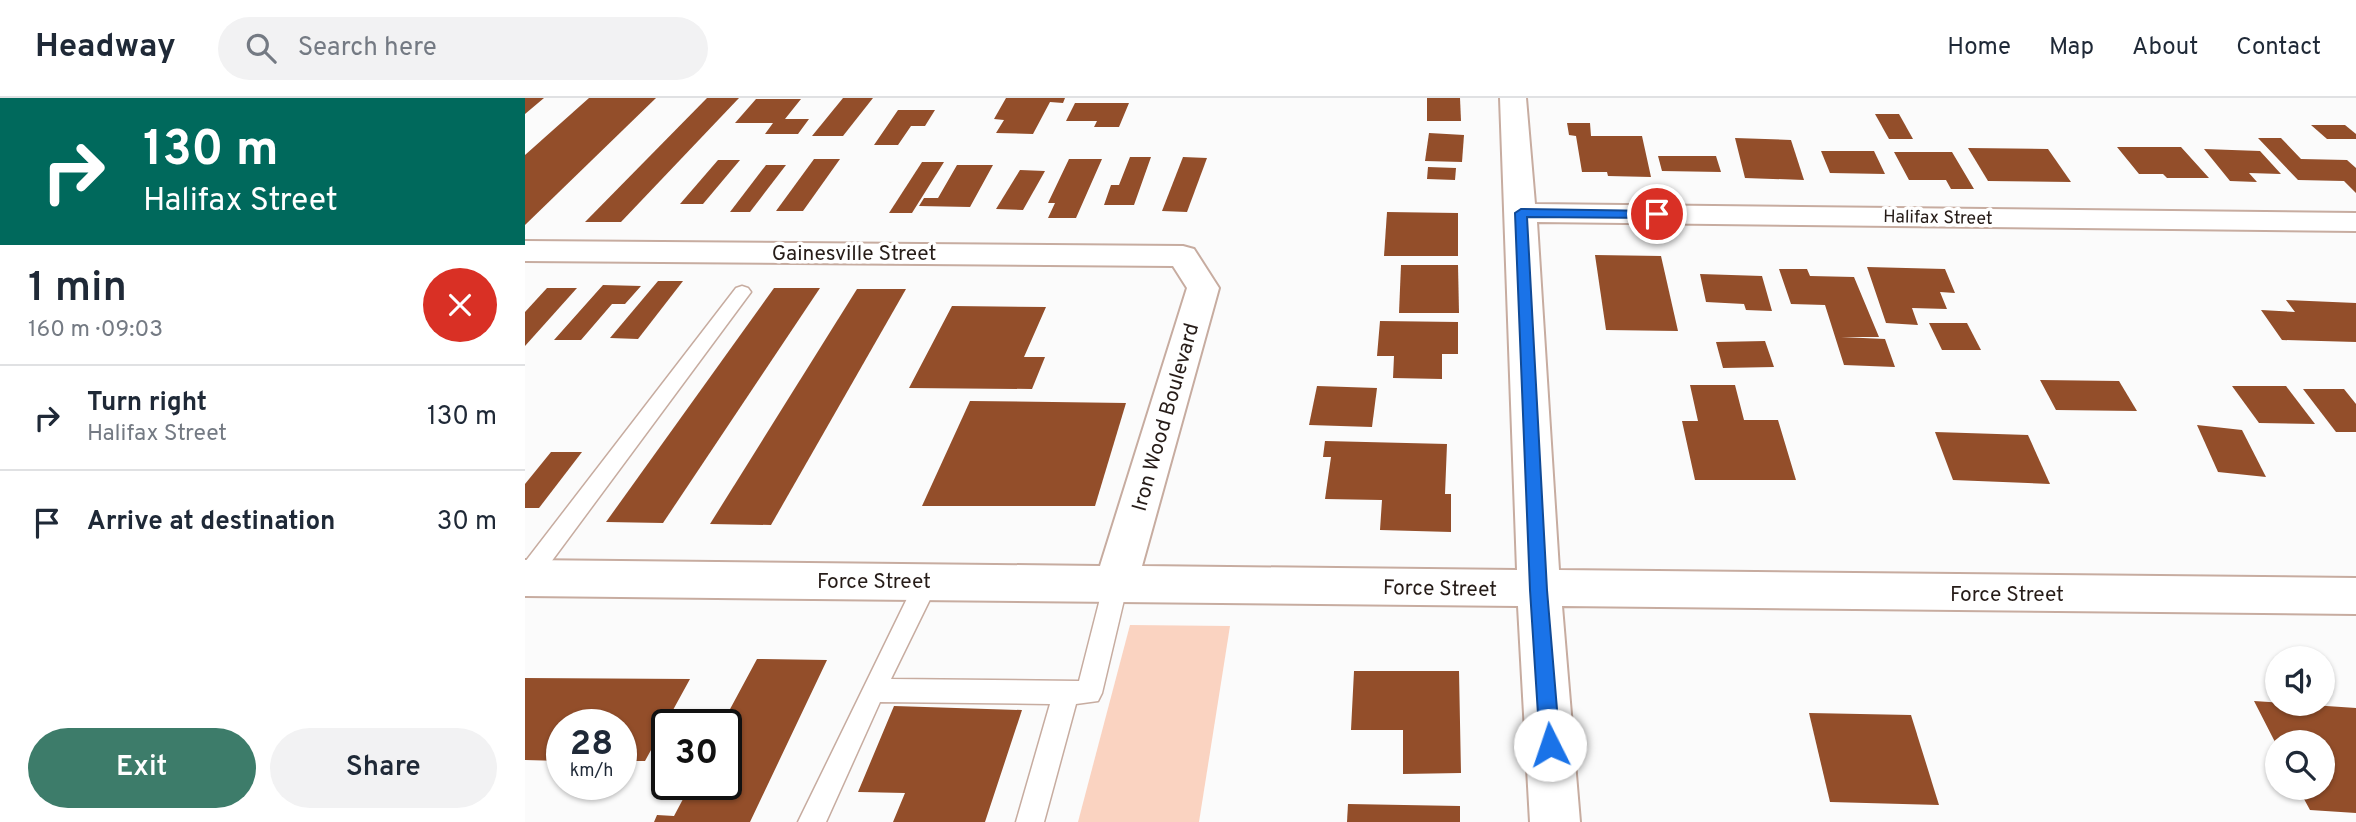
<!DOCTYPE html>
<html lang="en">
<head>
<meta charset="utf-8">
<style>
  body { margin:0; font-family:Overpass,sans-serif; background:#f2f2f3; color:#1f2937; height:100vh; display:flex; flex-direction:column; font-size:26px; white-space:nowrap }
  * { box-sizing:border-box; margin:0 }
  p { font-size:23px; color:#747a83 }
  .icon { flex:none; width:38px; height:38px; fill:none; stroke:currentColor; stroke-width:2; stroke-linecap:round; stroke-linejoin:round }
  .map { position:relative; flex:1; overflow:hidden }
  .details { display:flex; flex-direction:column; background:#fff; width:525px }
  .details>* { flex:none }
  .banner { background:#00695c; color:#fff; overflow:hidden }
  .controls { position:absolute; left:1740px; top:548px; display:grid; gap:14px }
  .controls a { display:grid; place-items:center; width:70px; height:70px; border-radius:50%; background:#fff; box-shadow:0 2px 5px #0004; font-size:35px }
  .speed { position:absolute; left:21px; top:611px; display:flex; gap:14px; font-size:35px; font-weight:700; text-align:center }
  .speed>* { display:grid; place-content:center; width:91px; height:91px; border-radius:50%; background:#fff; box-shadow:0 2px 5px #0004; line-height:1 }
  .speed small { font-size:18px; font-weight:400 }
  .speed .limit { border:4px solid #111; border-radius:10px; background:#fff; color:#111 }
  .pin { position:absolute; display:grid; place-items:center; width:60px; height:60px; color:#fff; margin:-30px; border:4px solid #fff; border-radius:50%; box-shadow:0 2px 7px #0007 }
  .me { position:absolute; width:77px; margin:-38px; rotate:356deg; stroke-linejoin:round; filter:drop-shadow(0 0 5px #0008) }
  .turn { display:flex; align-items:center; gap:24px; height:147px; padding:0 28px; font-size:32px }
  .turn .icon { width:91px; height:91px; stroke-width:2.5 }
  .turn b { display:block; font-size:49px; line-height:60px }
  .round { display:grid; place-items:center; flex:none; width:74px; height:74px; border-radius:37px; background:#f2f2f3 }
  .summary { display:flex; align-items:center; justify-content:space-between; height:119px; padding:0 28px }
  h1 { font-size:42px; font-weight:600; line-height:52px }
  .cta { display:flex; gap:14px; margin-top:auto; padding:14px 28px }
  .cta a { flex:1; height:80px; border-radius:42px; background:#3d7c6a; color:#fff; font-size:28px; font-weight:600; line-height:80px; text-align:center }
  .cta a+a { background:#f2f2f3; color:#1f2937 }
  ul { padding:0; list-style:none }
  li { display:flex; align-items:center; gap:21px; height:105px; padding:0 28px; border-top:2px solid #e0e1e3 }
  li div { flex:1 }
  li b { display:block; font-size:26px }
  li em { font-style:normal }
  header { display:flex; align-items:center; gap:42px; box-sizing:border-box; height:98px; padding:0 35px; background:#fff; border-bottom:2px solid #e0e1e3 }
  header strong { font-size:33px }
  nav { display:flex; gap:38px; margin-inline-start:auto; font-size:24px }
  .search { width:490px; height:63px; background:#f2f2f3; display:flex; align-items:center; gap:18px; box-sizing:border-box; padding:0 24px; border-radius:38px; color:#747a83; font-size:26px }
  main { display:flex; flex:1; min-height:0 }
  .map>svg:first-child { display:block }
</style>
</head>
<body>
<header>
<strong>Headway</strong>
<div class="search"><svg class="icon" aria-label="search" viewBox="0 0 24 24"><circle cx="10" cy="10" r="6"/><path d="M15 15l6 6"/></svg>Search here</div>
<nav><a>Home</a><a>Map</a><a>About</a><a>Contact</a></nav>
</header>
<main>
<section class="details">
<div class="banner">
<div class="turn"><svg class="icon" aria-label="right" viewBox="0 0 24 24"><path d="M7 20v-9h11M14 6l5 5-5 5"/></svg><div><b>130 m</b>Halifax Street</div></div>
</div>
<div class="summary"><div><h1>1 min</h1><p>160 m · 09:03</p></div><a class="round" style="background:#d93025;color:#fff"><svg class="icon" aria-label="close" viewBox="0 0 24 24"><path d="M6 6l12 12M18 6L6 18"/></svg></a></div>
<ul>
<li><svg class="icon" aria-label="right" viewBox="0 0 24 24"><path d="M7 20v-9h11M14 6l5 5-5 5"/></svg><div><b>Turn right</b><p>Halifax Street</p></div><em>130 m</em></li>
<li><svg class="icon" aria-label="arrive" viewBox="0 0 24 24"><path d="M6 21V4h12l-3 4 3 4H6"/></svg><div><b>Arrive at destination</b></div><em>30 m</em></li>
</ul>
<div class="cta"><a>Exit</a><a>Share</a></div>
</section>
<div class="map">
<svg width="1831" height="724" viewBox="0 0 1831 724">
  <rect width="100%" height="100%" fill="#fbfbfb"/>
  <path fill="#fad3c1" d="M605 527 705 528 674 724H553Z"/>
  <g fill="#934e2a">
    <path d="M0 0H19L0 16Z"/>
    <path d="M64 0H131L0 127V57Z"/>
    <path d="M182 0H214L96 124H60Z"/>
    <path d="M318 0H348L318 38H287Z"/>
    <path d="M481 0H540L538 5 525 4 508 36 471 35 479 22 469 21Z"/>
    <path d="M902 0H935L936 23H902Z"/>
    <path d="M231 1H276L260 21H284L273 36H240L248 25H210Z"/>
    <path d="M550 5H604L594 29H569L572 23H541Z"/>
    <path d="M373 12H410L400 28H386L373 47H349Z"/>
    <path d="M1350 16H1374L1388 41H1364Z"/>
    <path d="M1042 25H1065L1066 38H1117L1126 79 1083 78 1082 74H1057L1051 38 1044 37Z"/>
    <path d="M1786 27H1820L1831 36V41H1802Z"/>
    <path d="M904 35 939 37 937 64 900 63Z"/>
    <path d="M1210 40 1266 42 1279 82 1220 80Z"/>
    <path d="M1733 40H1756L1776 61 1822 62 1831 70V95L1819 83 1773 82Z"/>
    <path d="M1592 49H1656L1684 80H1642L1638 76H1614Z"/>
    <path d="M1443 50 1523 51 1546 84 1463 83Z"/>
    <path d="M1679 51 1735 53 1756 76 1724 75 1732 84 1705 83Z"/>
    <path d="M1296 53H1349L1360 76 1305 75Z"/>
    <path d="M1369 54H1427L1449 91H1426L1421 82H1384Z"/>
    <path d="M1133 58H1191L1196 74 1137 73Z"/>
    <path d="M605 59H626L609 107H579L586 87H594Z"/>
    <path d="M658 59 682 60 662 114 637 113Z"/>
    <path d="M289 61H315L278 113H251Z"/>
    <path d="M544 61H577L551 120H523L530 105H523Z"/>
    <path d="M193 62H215L178 106H155Z"/>
    <path d="M397 64H419L387 115H364Z"/>
    <path d="M241 67H261L225 114H205Z"/>
    <path d="M432 67H468L445 109 394 108 399 100H413Z"/>
    <path d="M903 69 931 70 930 82 902 81Z"/>
    <path d="M495 72 520 73 498 112 471 111Z"/>
    <path d="M862 114 933 115V158H859Z"/>
    <path d="M1070 157 1136 158 1153 233 1081 232Z"/>
    <path d="M876 167H933L934 215H874Z"/>
    <path d="M1342 169 1420 171 1430 195 1415 194 1422 211 1387 210 1393 227 1361 225Z"/>
    <path d="M1254 171H1282L1285 178 1329 179 1354 239H1316L1360 241 1370 269 1319 267 1300 207 1266 206Z"/>
    <path d="M1175 176 1237 178 1247 213 1221 212 1219 206 1181 204Z"/>
    <path d="M133 183H158L113 241 85 240Z"/>
    <path d="M78 187 116 188 100 206H87L56 242H29Z"/>
    <path d="M22 190H52L0 248V214Z"/>
    <path d="M249 190H295L138 425 81 424Z"/>
    <path d="M332 191H381L246 427 185 426Z"/>
    <path d="M1761 202 1831 205V244L1757 242 1736 212 1770 214Z"/>
    <path d="M427 208 521 209 499 259H520L507 291 384 290Z"/>
    <path d="M855 223 933 224V256H917V281L868 280 869 258H852Z"/>
    <path d="M1404 225H1442L1456 252H1417Z"/>
    <path d="M1240 243 1249 269 1198 270 1191 244Z"/>
    <path d="M1515 282 1594 283 1612 313 1531 312Z"/>
    <path d="M1165 287H1210L1219 322H1253L1271 382H1170L1157 323H1173Z"/>
    <path d="M792 288 852 290 847 329 784 327Z"/>
    <path d="M1707 288H1761L1790 326 1734 325Z"/>
    <path d="M1778 291H1819L1831 306V334H1811Z"/>
    <path d="M445 303 601 305 570 408H397Z"/>
    <path d="M1672 327 1717 332 1741 379 1693 374Z"/>
    <path d="M1410 334 1503 337 1525 386 1428 382Z"/>
    <path d="M800 343 922 346 920 396H926V434L855 432 857 402 800 401 806 359H798Z"/>
    <path d="M26 354H57L14 410H0V386Z"/>
    <path d="M232 561 302 562 225 724H129L132 717 149 718 166 686H201V626H197Z"/>
    <path d="M829 573H934L936 675 878 676V632H826Z"/>
    <path d="M0 580 165 581 120 663H96V626H37V663L0 662Z"/>
    <path d="M1729 603 1831 610V715L1785 712 1773 690H1797V644H1750Z"/>
    <path d="M369 608 497 612 460 724H368L380 695 333 694Z"/>
    <path d="M1284 615 1386 617 1414 707 1305 704Z"/>
    <path d="M823 706 935 708V724H822Z"/>
  </g>
  <g fill="none" stroke-linecap="round" stroke-linejoin="round">
    <defs>
      <g id="service">
        <path d="M217 188 223 190 226 194 223 198 9 487 0 489V464L211 190Z"/>
        <path d="M402 473 410 476 414 483 366 581 554 583 579 485 583 478 591 475 599 478 603 485 577 595 573 603 551 606 519 724H491L525 606 355 604 301 724H273L394 476Z"/>
      </g>
      <path id="minor" d="M975 0H1001L1010 106 1831 115V133L1012 124 1034 472 1831 480V516L1037 508 1055 724H1005L993 508 0 498V462L575 468 662 190 648 168 0 163V143L658 148 669 151 694 190 617 468 992 472Z"/>
    </defs>
    <use href="#service" stroke="#c7aca0" stroke-width="3"/>
    <use href="#minor" stroke="#c7aca0" stroke-width="4"/>
    <use href="#service" fill="#fff" fill-rule="evenodd"/>
    <use href="#minor" fill="#fff" fill-rule="evenodd"/>
  </g>
  <path fill="#1a73e8" stroke="#114b97" stroke-width="2" d="M996 111 1132 113 1139 116 1132 120 1002 119 1022 492 1035 647 1032 653 1025 656 1018 653 1015 647 1005 492 990 115Z"/>
  <g text-anchor="middle" stroke-width="7" stroke-linejoin="round" paint-order="stroke">
    <g font-size="18" fill="#261c18" stroke="#fff">
      <text transform="translate(1413 119) rotate(1)" y="6">Halifax Street</text>
    </g>
    <g font-size="21" fill="#261c18" stroke="#fff">
      <text x="329" y="162">Gainesville Street</text>
      <text transform="translate(640 319) rotate(-74)" y="7">Iron Wood Boulevard</text>
      <text x="349" y="490">Force Street</text>
      <text transform="translate(915 490) rotate(1)" y="7">Force Street</text>
      <text x="1482" y="503">Force Street</text>
    </g>
  </g>
</svg>
<div class="controls">
<a><svg class="icon" aria-label="sound" viewBox="0 0 24 24"><path d="M4 9h4l5-4v14l-5-4H4zM17 9q2 3 0 6"/></svg></a>
<a><svg class="icon" aria-label="search" viewBox="0 0 24 24"><circle cx="10" cy="10" r="6"/><path d="M15 15l6 6"/></svg></a>
</div>
<div class="speed"><div>28<small>km/h</small></div><div class="limit">30</div></div>
<div class="pin" style="left:1132px;top:116px;background:#d93025"><svg class="icon" aria-label="arrive" viewBox="0 0 24 24"><path d="M6 21V4h12l-3 4 3 4H6"/></svg></div>
<svg class="me" style="left:1025px;top:647px" viewBox="-20 -20 40 40"><circle r="19" fill="#fff"/><path d="M0-13L10 11 0 6-10 11z" fill="#1a73e8"/></svg>
</div>
</main>
</body>
</html>
